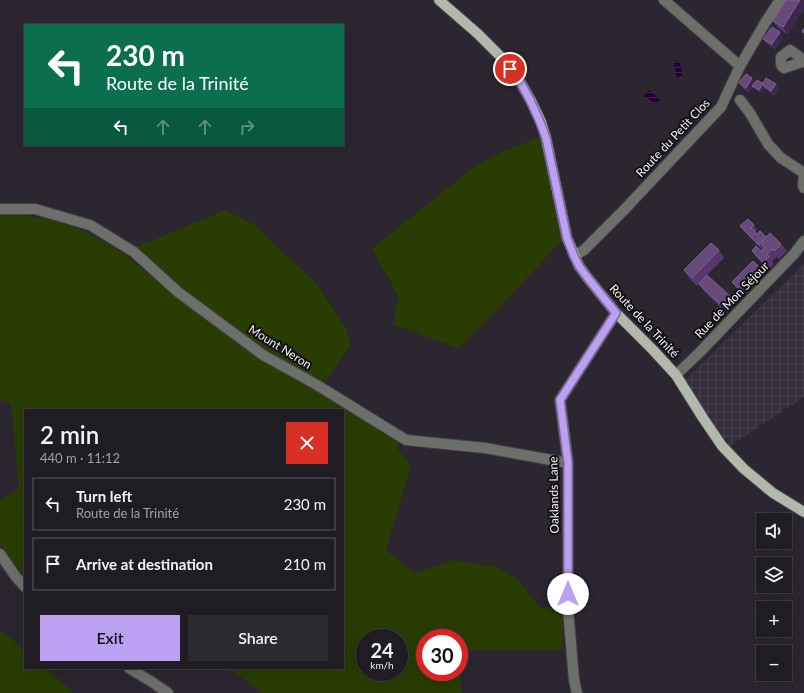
<!DOCTYPE html>
<html lang="en">
<head>
<meta charset="utf-8">
<style>
  body { margin:0; font-family:Lato,sans-serif; background:#2d2931; color:#f1f3f6; height:100vh; display:flex; flex-direction:column; font-size:15px; white-space:nowrap }
  * { box-sizing:border-box; margin:0 }
  p { font-size:13px; color:#a2a1a6 }
  .icon { flex:none; width:22px; height:22px; fill:none; stroke:currentColor; stroke-width:2; stroke-linecap:round; stroke-linejoin:round }
  .map { position:relative; flex:1; overflow:hidden }
  .details { position:absolute; left:24px; top:409px; width:320px; height:260px; display:flex; flex-direction:column; background:#201c24; border-radius:0px; box-shadow:0 4px 16px #0002,0 0 0 1px #3d3a41 }
  .details>* { flex:none }
  .banner { position:absolute; left:24px; top:24px; width:320px; height:122px; border-radius:0px; box-shadow:0 4px 16px #0002,0 0 0 1px #3d3a41; background:#0b6e4f; color:#fff; overflow:hidden }
  .tools { position:absolute; left:756px; top:513px; display:grid; gap:8px }
  .tools a { display:grid; place-items:center; width:36px; height:36px; border-radius:0px; background:#201c24; box-shadow:0 4px 16px #0002,0 0 0 1px #3d3a41; font-size:20px }
  .speed { position:absolute; left:356px; top:629px; display:flex; gap:8px; font-size:20px; font-weight:700; text-align:center }
  .speed>* { display:grid; place-content:center; width:52px; height:52px; border-radius:50%; background:#201c24; box-shadow:0 4px 16px #0002,0 0 0 1px #3d3a41; line-height:1 }
  .speed small { font-size:10px; font-weight:400 }
  .speed .limit { border:6px solid #d22; background:#fff; color:#111 }
  .pin { position:absolute; display:grid; place-items:center; width:34px; height:34px; color:#fff; margin:-17px; border:2px solid #fff; border-radius:50%; box-shadow:0 1px 4px #0007 }
  .me { position:absolute; width:44px; margin:-22px; rotate:0deg; stroke-linejoin:round; filter:drop-shadow(0 0 3px #0008) }
  .turn { display:flex; align-items:center; gap:14px; height:84px; padding:0 16px; font-size:18px }
  .turn .icon { width:52px; height:52px; stroke-width:2.5 }
  .turn b { display:block; font-size:28px; line-height:34px }
  .lanes { display:flex; align-items:center; height:38px; padding:0 16px; background:#0003; justify-content:center; gap:20px; direction:ltr }
  .lanes .off { opacity:.35 }
  .round { display:grid; place-items:center; flex:none; width:42px; height:42px; border-radius:0px; background:#2d2931 }
  .head { display:flex; align-items:center; justify-content:space-between; height:68px; padding:0 16px }
  h1 { font-size:24px; font-weight:600; line-height:30px }
  .primary-button { display:flex; gap:8px; margin-top:auto; padding:8px 16px }
  .primary-button a { flex:1; height:46px; border-radius:0px; background:#bca0f2; color:#111; font-size:16px; font-weight:600; line-height:46px; text-align:center }
  .primary-button a+a { background:#2d2931; color:#f1f3f6 }
  ul { padding:0; list-style:none }
  li { display:flex; align-items:center; gap:12px; height:54px; margin:0 8px 6px; padding:0 8px; border:2px solid #3d3a41; border-radius:0px }
  li div { flex:1 }
  li b { display:block; font-size:15px }
  li em { font-style:normal }
  .map>svg:first-child { display:block }
</style>
</head>
<body>
<div class="map">
<svg width="804" height="693" viewBox="0 0 804 693">
  <defs>
    <pattern id="industrial-grid" width="8" height="8" patternUnits="userSpaceOnUse"><rect width="8" height="8" fill="#352d3d"/><path d="M0 4h8M4 0v8" fill="none" stroke="#494250"/></pattern>
    <pattern id="water-rules" width="6" height="5" patternUnits="userSpaceOnUse"><rect width="6" height="5" fill="#230039"/><path d="M0 2.5h6" fill="none" stroke="#442656"/></pattern>
  </defs>
  <rect width="100%" height="100%" fill="#2b2630"/>
  <path fill="url(#industrial-grid)" d="M804 264V397L730 446 708 416 685 380Z"/>
  <g fill="#293c02" fill-rule="evenodd">
    <path d="M541 137 545 152 562 240 508 299 459 348 394 325 398 295 372 249 476 165 508 149Z"/>
    <path d="M225 210 253 224 318 285 347 330 351 345 323 385 264 354 194 301 132 249Z"/>
    <path d="M0 214H17L51 220 83 230 124 254 202 317 263 360 398 440 397 448 411 466 386 550 414 573 454 560 497 567 519 580 540 608 562 607 563 650H461V693H263L228 668H343V410H25V582L15 570 0 542V501L19 488 11 403 0 400ZM365 638H399V672H365ZM425 638H459V672H425Z"/>
    <path d="M0 629 25 651V668H45L74 693H0Z"/>
  </g>
  <g fill="url(#water-rules)">
    <path d="M674 63H680L682 75 681 76 677 77 676 76Z"/>
    <path d="M649 90 660 99 656 104 644 96Z"/>
  </g>
  <g fill="none" stroke-linecap="round" stroke-linejoin="round">
    <defs>
      <g id="minor">
        <path d="M664 0 740 66"/>
        <path d="M804 60 790 50 781 57C781 62 780 66 784 68L799 63 804 62"/>
        <path d="M740 100 750 113 768 144 781 158 804 173"/>
        <path d="M804 175 803 185 804 188"/>
        <path d="M0 209H35L90 225 134 252 178 292 263 355 317 385 406 440 485 448 568 463"/>
        <path d="M574 256 584 250 623 211 721 107 740 66 765 23 780 0"/>
        <path d="M676 375 700 352 794 254 804 241"/>
        <path d="M0 554 16 577 25 587"/>
        <path d="M129 668 152 682 168 693"/>
        <path d="M577 693 574 680 568 609V463L560 400 616 313"/>
      </g>
      <path id="major" d="M439 0 478 34 503 59 518 78 531 101 541 122 546 138 567 238 579 266 587 277 616 313 653 350 676 375 703 418 722 446 744 469 773 493 804 512"/>
    </defs>
    <use href="#minor" stroke="#47424c" stroke-width="12"/>
    <use href="#major" stroke="#47424c" stroke-width="12"/>
    <use href="#minor" stroke="#6d706a" stroke-width="10"/>
    <use href="#major" stroke="#b3b8ad" stroke-width="10"/>
  </g>
  <g fill="#55366d">
    <path d="M786 0 788 35 778 28 773 21Z"/>
    <path d="M783 37 775 49 767 44 763 39Z"/>
    <path d="M755 82 762 83 779 89 775 96 764 88 761 93 753 87 749 92 743 88 739 83Z"/>
    <path d="M754 225 757 230 755 232 757 234 766 237 781 244 787 251 779 259 777 257 772 261 774 264 768 270 757 258 752 251H761L764 248 762 250 744 231 740 226Z"/>
    <path d="M719 250 724 258 707 275 735 304 726 313 704 291 699 284 697 286 689 278 684 270Z"/>
    <path d="M760 268 764 273 743 295 736 287 732 282Z"/>
  </g>
  <g fill="#3d274f">
    <path d="M800 0H804V9L788 35 783 27Z"/>
    <path d="M780 32 783 37 775 49 772 44Z"/>
    <path d="M752 78 756 83 752 86 753 87 749 92 746 88Z"/>
    <path d="M776 84 779 89 775 96 771 91Z"/>
    <path d="M762 85 764 88 761 93 759 90Z"/>
    <path d="M730 296 735 304 726 313 721 305Z"/>
  </g>
  <g fill="#664a7c" stroke="#7d6490">
    <path d="M786 0H800L783 27 773 21Z"/>
    <path d="M772 27 780 32 772 44 763 39Z"/>
    <path d="M804 28V33L802 32Z"/>
    <path d="M746 74 752 78 746 88 739 83Z"/>
    <path d="M766 78 776 84 771 91 762 84Z"/>
    <path d="M757 80 762 83V85L759 90 752 86Z"/>
    <path d="M748 219 754 225 751 228 757 234 760 231 766 237 759 245 740 226Z"/>
    <path d="M770 233 781 244 774 251 772 249 767 254 769 257 763 262 752 251 756 246 761 251 765 248 762 245 764 239Z"/>
    <path d="M711 243 719 250 692 278 684 270Z"/>
    <path d="M753 261 760 268 740 290 732 282Z"/>
    <path d="M707 275 730 296 721 305 699 284Z"/>
  </g>
  <g fill="none" stroke-linecap="round" stroke-linejoin="round">
    <defs>
      <path id="route" d="M510 69 518 78 530 100 540 122 546 138 567 238 574 256 579 266 587 277 616 313 560 400 568 463V594"/>
    </defs>
    <use href="#route" stroke="#7a689d" stroke-width="10"/>
    <use href="#route" stroke="#bca0f2" stroke-width="7"/>
  </g>
  <g text-anchor="middle" stroke-width="4" stroke-linejoin="round" paint-order="stroke">
    <g font-size="12" fill="#f5f1f8" stroke="#121014">
      <text transform="translate(673 138) rotate(-47)" y="4">Route du Petit Clos</text>
      <text transform="translate(732 300) rotate(-46)" y="4">Rue de Mon Séjour</text>
      <text transform="translate(644 321) rotate(47)" y="4">Route de la Trinité</text>
      <text transform="translate(280 347) rotate(32)" y="4">Mount Neron</text>
      <text transform="translate(554 495) rotate(-91)" y="4">Oaklands Lane</text>
    </g>
  </g>
</svg>
<div class="tools">
<a><svg class="icon" aria-label="sound" viewBox="0 0 24 24"><path d="M4 9h4l5-4v14l-5-4H4zM17 9q2 3 0 6"/></svg></a>
<a><svg class="icon" aria-label="layers" viewBox="0 0 24 24"><path d="M12 4l9 5-9 5-9-5zM3 14l9 5 9-5"/></svg></a>
<a>+</a>
<a>−</a>
</div>
<div class="speed"><div>24<small>km/h</small></div><div class="limit">30</div></div>
<div class="pin" style="left:510px;top:69px;background:#d93025"><svg class="icon" aria-label="arrive" viewBox="0 0 24 24"><path d="M6 21V4h12l-3 4 3 4H6"/></svg></div>
<svg class="me" style="left:568px;top:594px" viewBox="-20 -20 40 40"><circle r="19" fill="#fff"/><path d="M0-13L10 11 0 6-10 11z" fill="#bca0f2"/></svg>
<div class="banner">
<div class="turn"><svg class="icon" aria-label="left" viewBox="0 0 24 24"><path d="M17 20v-9H6M10 6l-5 5 5 5"/></svg><div><b>230 m</b>Route de la Trinité</div></div>
<div class="lanes"><svg class="icon" aria-label="left" viewBox="0 0 24 24"><path d="M17 20v-9H6M10 6l-5 5 5 5"/></svg><svg class="icon off" aria-label="ahead" viewBox="0 0 24 24"><path d="M12 20V5M6 11l6-6 6 6"/></svg><svg class="icon off" aria-label="ahead" viewBox="0 0 24 24"><path d="M12 20V5M6 11l6-6 6 6"/></svg><svg class="icon off" aria-label="right" viewBox="0 0 24 24"><path d="M7 20v-9h11M14 6l5 5-5 5"/></svg></div>
</div>
<section class="details">
<div class="head"><div><h1>2 min</h1><p>440 m · 11:12</p></div><a class="round" style="background:#d93025;color:#fff"><svg class="icon" aria-label="close" viewBox="0 0 24 24"><path d="M6 6l12 12M18 6L6 18"/></svg></a></div>
<ul>
<li><svg class="icon" aria-label="left" viewBox="0 0 24 24"><path d="M17 20v-9H6M10 6l-5 5 5 5"/></svg><div><b>Turn left</b><p>Route de la Trinité</p></div><em>230 m</em></li>
<li><svg class="icon" aria-label="arrive" viewBox="0 0 24 24"><path d="M6 21V4h12l-3 4 3 4H6"/></svg><div><b>Arrive at destination</b></div><em>210 m</em></li>
</ul>
<div class="primary-button"><a>Exit</a><a>Share</a></div>
</section>
</div>
</body>
</html>
